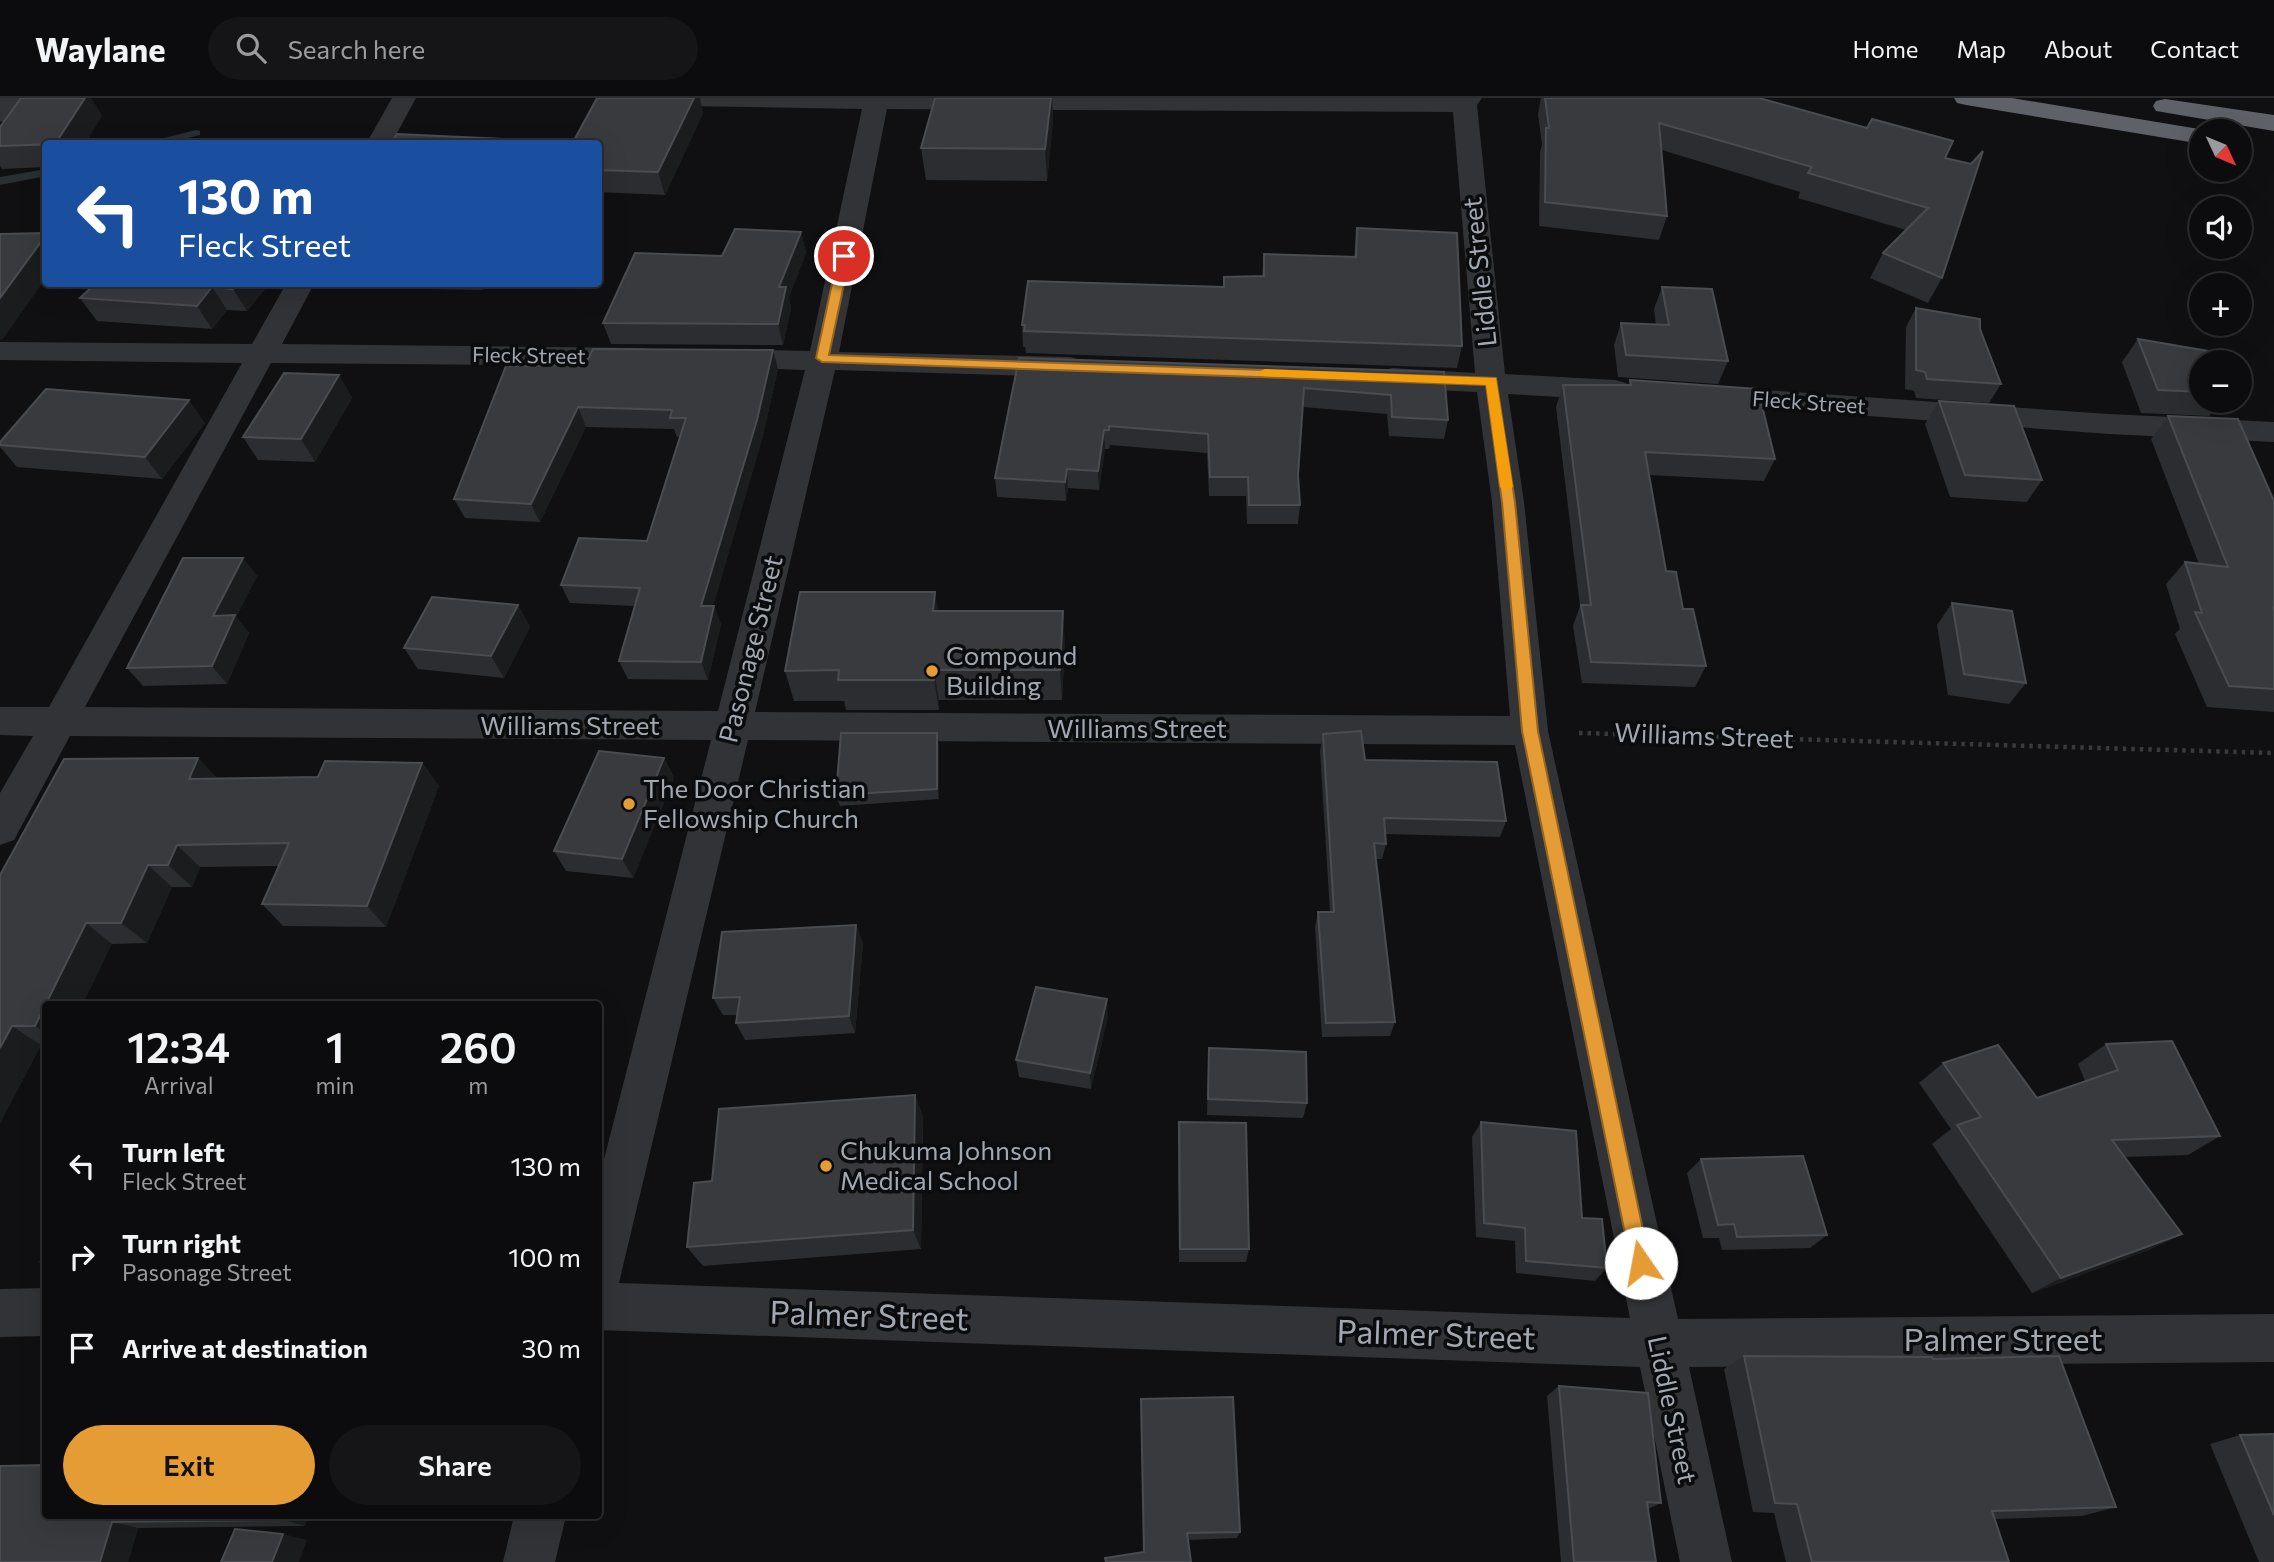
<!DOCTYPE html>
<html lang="en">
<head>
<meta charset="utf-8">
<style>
  body { margin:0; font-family:Commissioner,sans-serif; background:#151517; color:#f1f3f6; height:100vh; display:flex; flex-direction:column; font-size:26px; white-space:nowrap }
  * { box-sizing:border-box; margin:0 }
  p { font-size:23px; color:#9a9b9e }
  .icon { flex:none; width:38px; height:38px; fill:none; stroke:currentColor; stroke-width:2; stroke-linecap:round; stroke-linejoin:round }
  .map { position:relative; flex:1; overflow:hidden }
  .drawer { position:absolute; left:42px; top:903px; width:560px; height:518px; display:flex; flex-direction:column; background:#0c0c0e; border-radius:7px; box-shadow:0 7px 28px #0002,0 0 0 2px #2c2c2e }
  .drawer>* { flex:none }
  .hud { position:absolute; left:42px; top:42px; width:560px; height:147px; border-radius:7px; box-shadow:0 7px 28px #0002,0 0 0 2px #2c2c2e; background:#1a4fa0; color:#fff; overflow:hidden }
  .needle { width:46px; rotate:134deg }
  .buttons { position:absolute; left:2189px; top:21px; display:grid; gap:14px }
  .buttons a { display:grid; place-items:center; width:63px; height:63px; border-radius:50%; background:#0c0c0e; box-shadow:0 7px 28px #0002,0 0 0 2px #2c2c2e; font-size:35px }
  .pin { position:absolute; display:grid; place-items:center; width:60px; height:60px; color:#fff; margin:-30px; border:4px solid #fff; border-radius:50%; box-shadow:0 2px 7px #0007 }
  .me { position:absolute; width:77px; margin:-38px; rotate:348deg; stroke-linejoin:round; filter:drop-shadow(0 0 5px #0008) }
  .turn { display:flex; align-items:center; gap:24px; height:147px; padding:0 21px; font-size:32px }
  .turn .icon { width:91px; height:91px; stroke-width:2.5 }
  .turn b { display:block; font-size:49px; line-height:60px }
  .eta { display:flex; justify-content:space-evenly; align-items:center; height:119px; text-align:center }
  .eta b { font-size:42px; font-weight:600; line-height:49px }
  .button { display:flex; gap:14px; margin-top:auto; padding:14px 21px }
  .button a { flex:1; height:80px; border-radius:42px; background:#e59c35; color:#111; font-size:28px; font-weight:600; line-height:80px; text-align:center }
  .button a+a { background:#151517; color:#f1f3f6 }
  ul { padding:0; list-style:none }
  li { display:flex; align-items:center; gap:21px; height:91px; padding:0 21px }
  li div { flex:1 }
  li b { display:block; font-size:26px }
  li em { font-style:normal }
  header { display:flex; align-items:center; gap:42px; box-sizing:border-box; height:98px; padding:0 35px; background:#0c0c0e; border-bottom:2px solid #2c2c2e }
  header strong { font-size:33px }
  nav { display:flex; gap:38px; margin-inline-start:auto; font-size:24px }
  .search { width:490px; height:63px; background:#151517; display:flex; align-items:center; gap:18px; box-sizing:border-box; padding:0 24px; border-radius:38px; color:#9a9b9e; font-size:26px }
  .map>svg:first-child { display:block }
</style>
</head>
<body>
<header>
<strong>Waylane</strong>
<div class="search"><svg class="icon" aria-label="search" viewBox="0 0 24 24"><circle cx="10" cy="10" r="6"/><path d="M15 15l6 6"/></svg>Search here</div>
<nav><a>Home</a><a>Map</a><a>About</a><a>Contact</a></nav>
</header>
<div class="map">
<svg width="2274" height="1464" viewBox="0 0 2274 1464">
  <rect width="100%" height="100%" fill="#101012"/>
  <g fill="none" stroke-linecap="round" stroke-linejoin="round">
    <g fill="#283034" fill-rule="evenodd">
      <path d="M196 32 200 33V37L164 46H141Z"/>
      <path d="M46 71V78L0 87V79Z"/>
    </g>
    <path stroke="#383a3d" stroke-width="4.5" stroke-dasharray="3.5 5" stroke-linecap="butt" d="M1579 635 2274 655"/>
    <g fill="#323336" fill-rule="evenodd">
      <path d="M0 0H24L9 22 0 24Z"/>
      <path d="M392 0H416L391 46H366Z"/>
      <path d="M609 0H1482L1477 7 1505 276 1615 282 1626 285 1630 292 1626 299 1615 302 1508 296 1524 404 1548 633 1678 1221 2274 1216V1264L1689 1269 1732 1464H1680L1640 1269 598 1232V1085L711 642 70 638 14 742 0 747V695L33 638 0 637V609H49L242 265 0 262V244L252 246 286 186H314L282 246 643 250 653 252 658 259 653 266 643 268 271 265 85 609 718 613 805 272 724 269 714 267 709 260 714 253 724 251 810 253 862 11 621 7 612 5ZM887 11 1453 14 1475 275 1392 270 1381 273 1377 280 1381 287 1392 290 1477 294 1492 404 1510 618 755 614 835 272 1070 279 1081 276 1085 269 1081 262 1070 259 839 254ZM748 642 1515 647 1630 1220 619 1185Z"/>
      <path d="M1707 288 2109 316 2274 324V344L2109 336 1696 305 1692 298 1696 291Z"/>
      <path d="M46 1190V1238L0 1239V1191Z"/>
      <path d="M514 1418H566L555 1464H503Z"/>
    </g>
    <g fill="#5e6167" fill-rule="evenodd">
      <path d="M1954 0H2012L2211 33H2202V46L1966 7 1957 5Z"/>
      <path d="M2165 1 2274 17V33L2156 13 2153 8 2156 3Z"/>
    </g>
  </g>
  <g fill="#2c2d30">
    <path d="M21 0H91L102 18 46 46V69L2 71 0 68V29Z"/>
    <path d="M935 0H1052L1053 22 1047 83 926 82 921 50Z"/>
    <path d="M1541 0H1759L1945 60 1942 180 1928 205 1870 180 1883 155 1906 132 1798 100 1800 94 1662 52 1667 118 1659 142 1539 128 1540 54 1542 47 1538 16Z"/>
    <path d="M703 15 665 97 598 94V46Z"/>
    <path d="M1357 130 1462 248 1457 270 1026 255 1025 249H1023L1022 227 1223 189 1224 179 1262 178 1264 156 1354 159Z"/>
    <path d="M801 134 806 155 789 199 791 210 783 247 611 246 603 225 722 158Z"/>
    <path d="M95 186H269L247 213 227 212 212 231 97 223 80 200Z"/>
    <path d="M431 186H486L483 192 433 191Z"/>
    <path d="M1662 189 1728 263 1718 286 1618 279 1614 247 1621 225 1656 227 1654 211Z"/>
    <path d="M1916 210 1980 231 2001 286 1989 305 1916 300 1914 293 1905 291 1906 229Z"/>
    <path d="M2138 241 2202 264V303H2221L2209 318 2141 315 2122 264Z"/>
    <path d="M1019 260 1444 274 1448 322 1444 341 1389 338 1387 316 1303 309 1298 377 1300 407 1298 426H1247L1246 398H1209L1207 355 1110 347 1109 351H1105L1099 392 1068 390 1066 403 997 399 995 380Z"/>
    <path d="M506 268 778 271 762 341 713 508 721 526 708 582 628 581 619 563 635 508 570 505 561 487 647 443 680 339H677L674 331 586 329 540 424 465 420 454 401Z"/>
    <path d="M339 277 352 300 315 364 258 362 243 339Z"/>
    <path d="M1630 282 1775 361 1764 383 1649 377 1666 473 1706 568 1695 589 1582 585 1573 528 1580 508 1556 309 1563 287H1628Z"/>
    <path d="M1939 303 2042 382 2027 404 1950 399 1925 326Z"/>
    <path d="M2168 318 2274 403V614L2207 609 2175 536 2180 531 2166 486 2185 464 2199 466 2151 341Z"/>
    <path d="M205 325 162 381 17 369 0 349V344Z"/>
    <path d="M243 460 257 478 236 519 249 535 227 586 143 588 127 570Z"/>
    <path d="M1952 505 2026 585 2009 606 1948 597 1937 527Z"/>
    <path d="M518 507 530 529 504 580 418 571 404 550Z"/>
    <path d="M939 513 1065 543 1062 602H939V612H846L844 603H794L785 573Z"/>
    <path d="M1323 636 1365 662 1506 723 1500 739 1385 736 1386 746 1382 761H1376L1395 924 1390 938 1322 939 1315 829 1318 814H1330L1320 653Z"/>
    <path d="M939 646V701L840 708 836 697Z"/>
    <path d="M198 660 217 680 318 679 422 665 439 688 386 829 283 828 262 806 279 768 200 769 192 789H172L147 845 112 846 46 906V947H41L0 1025V777Z"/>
    <path d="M664 660 674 680 633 780 566 773 554 753Z"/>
    <path d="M856 827 863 845 855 935 745 942 736 925 737 917H723L713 900Z"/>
    <path d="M1108 918 1091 991 1019 979 1016 962Z"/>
    <path d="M2106 946 2220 1038 2188 1057 2125 1059 2182 1136 2149 1152 2032 1195 1932 1046 1951 1031 1919 985 1943 965 2037 1000 2085 983 2078 966Z"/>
    <path d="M1209 950 1307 1005 1303 1020 1207 1017 1208 966Z"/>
    <path d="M915 997 923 1019 921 1151 703 1168 687 1149 712 1083Z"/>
    <path d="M1179 1024 1249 1151 1246 1164H1179L1178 1039Z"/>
    <path d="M1481 1024 1582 1120 1607 1170 1595 1183 1516 1175 1515 1143 1476 1139 1472 1039Z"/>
    <path d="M1701 1061 1827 1137 1810 1150 1722 1152 1719 1140H1703L1687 1075Z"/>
    <path d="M1744 1258 1933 1261 2116 1409 2082 1418 1995 1421 2009 1464H1786L1774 1415 1753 1414 1724 1271Z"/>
    <path d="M1559 1288 1661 1405 1648 1411 1656 1464H1561L1547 1298Z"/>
    <path d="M1141 1301 1240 1434 1237 1440 1188 1442 1144 1454Z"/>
    <path d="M2274 1336V1464H2259L2210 1346 2240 1337Z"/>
    <path d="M0 1368 308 1418 305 1428 138 1430 128 1464Z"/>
  </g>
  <g fill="#1b1c1e">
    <path d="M85 0H91L102 18 85 46H55Z"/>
    <path d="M694 0H700L703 15 665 97 658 74Z"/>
    <path d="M1051 0H1052L1053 22 1047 83 1045 51Z"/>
    <path d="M801 134 806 155 789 199 791 210 783 247 778 226 779 189Z"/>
    <path d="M46 137V180L3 241 0 242V200Z"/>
    <path d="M237 186H269L247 213 233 191Z"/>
    <path d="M481 186H486L483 192Z"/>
    <path d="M212 189 227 212 212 231 197 208Z"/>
    <path d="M773 252 778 271 762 341 708 526 701 508Z"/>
    <path d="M339 277 352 300 315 364 301 341Z"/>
    <path d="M189 302 205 325 162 381 145 359Z"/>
    <path d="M578 309 586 329 540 424 531 406Z"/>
    <path d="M1104 332 1105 351 1099 392 1098 373Z"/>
    <path d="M1067 371 1068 390 1066 403 1065 384Z"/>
    <path d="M243 460 257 478 236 519 249 535 227 586 212 568 213 518Z"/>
    <path d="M935 494 941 525 933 513Z"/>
    <path d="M518 507 530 529 504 580 491 558Z"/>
    <path d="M714 508 721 526 708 582 701 564Z"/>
    <path d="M1063 513 1065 543 1062 602 1060 572Z"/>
    <path d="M934 572 939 602V612L934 582Z"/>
    <path d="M937 635 939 646V701L937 691Z"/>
    <path d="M198 660 220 683 189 681Z"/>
    <path d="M664 660 674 680 633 780 622 761Z"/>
    <path d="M422 665 439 688 386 829 367 808Z"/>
    <path d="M177 747 200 769 192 789 168 767Z"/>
    <path d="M148 767 172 789 147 845 121 825Z"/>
    <path d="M86 825 112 846 83 906H46Z"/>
    <path d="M856 827 863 845 855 935 849 918Z"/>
    <path d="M1107 901 1108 918 1091 991 1090 975Z"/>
    <path d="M46 907V935L35 928Z"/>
    <path d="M12 928 41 947 0 1025V950Z"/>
    <path d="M915 997 923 1019 921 1151 913 1132Z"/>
    <path d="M2182 1136 2149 1152 2032 1195 2061 1180Z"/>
    <path d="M286 1418H308L305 1428 284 1422Z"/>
    <path d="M112 1424 138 1430 128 1464H100Z"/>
    <path d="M283 1436 307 1442 299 1464H272Z"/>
  </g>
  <g fill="#393a3e" stroke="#494c50" stroke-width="2">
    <path d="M21 0H85L55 46 0 48V29Z"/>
    <path d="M597 0H694L658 74 598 72V46H572Z"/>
    <path d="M935 0H1051L1045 51 921 50Z"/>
    <path d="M1545 0H1759L1867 30 1872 21 1953 43 1945 60 1971 66 1983 53 1942 180 1883 155 1928 110 1808 75 1812 69 1659 25 1667 118 1545 104 1546 30H1549Z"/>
    <path d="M397 36 567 44 566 46H391Z"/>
    <path d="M1357 130 1457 135 1462 248 1024 233 1025 227H1022L1028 183 1224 189V179L1264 178V156L1356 159Z"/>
    <path d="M735 131 801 134 779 189H786L778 226 603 225 635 155 722 158Z"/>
    <path d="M46 135V137L0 200V136Z"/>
    <path d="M95 186H237L233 191 212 189 197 208 80 200Z"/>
    <path d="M1662 189 1712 191 1728 263 1626 257 1621 225 1669 227Z"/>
    <path d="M1916 210 1980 221V231L2001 286 1927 281 1925 274 1916 272Z"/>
    <path d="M2138 241 2208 253 2213 264H2202V294L2158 292Z"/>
    <path d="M593 251 773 252 757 322 701 508H714L701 564 619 563 640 490 561 487 579 440 647 443 686 320H670L672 312 578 309 531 406 454 401 506 268 585 267Z"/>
    <path d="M1019 260 1444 274 1448 322 1392 319 1391 297 1304 290 1298 377 1300 407H1249L1248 379H1210L1208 336 1109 328V332H1104L1098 373 1067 371 1065 384 995 380Z"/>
    <path d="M284 275 339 277 301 341 243 339Z"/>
    <path d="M1630 282 1758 291 1775 361 1645 354 1666 473 1676 474 1683 511H1693L1706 568 1591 564 1581 507H1591L1563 287H1631Z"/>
    <path d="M46 291 189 302 145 359 0 347V344Z"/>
    <path d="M1939 303 2014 308 2042 382 1965 377Z"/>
    <path d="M2168 318 2238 321 2274 403V510H2273L2274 513V591L2229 588 2195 514 2202 515 2185 464 2228 469Z"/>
    <path d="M183 460H243L213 518 235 517 212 568 127 570Z"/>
    <path d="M800 494H935L933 513H1063L1060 572H934V582H838L839 572 785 573Z"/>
    <path d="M432 499 518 507 491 558 404 550Z"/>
    <path d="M1952 505 2012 513 2026 585 1964 576Z"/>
    <path d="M1361 633 1365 662 1497 664 1506 723 1384 720 1386 746 1374 745 1395 924 1326 925 1318 814H1334L1323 636Z"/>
    <path d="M841 635H937V691L836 697Z"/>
    <path d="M599 653 664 660 622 761 554 753Z"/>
    <path d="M198 660 189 681 318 679 325 663 422 665 367 808 262 806 289 745 177 747 168 767H148L121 825H86L35 928H12L0 950V777L64 661Z"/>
    <path d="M856 827 849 918 736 925 740 899 713 900 722 834Z"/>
    <path d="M1036 889 1107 901 1090 975 1016 962Z"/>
    <path d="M2172 943 2220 1038 2112 1042 2182 1136 2061 1180 1957 1027 1981 1019 1943 965 1998 947 2037 1000 2118 972 2106 946Z"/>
    <path d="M1209 950 1306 954 1307 1005 1208 1001Z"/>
    <path d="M915 997 913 1132 687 1149 694 1085 712 1083 719 1011Z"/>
    <path d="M1179 1024 1246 1025 1249 1151H1180Z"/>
    <path d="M1481 1024 1576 1033 1582 1120 1602 1121 1607 1170 1526 1163 1525 1130 1484 1125Z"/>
    <path d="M1803 1058 1827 1137 1737 1139 1734 1126 1718 1127 1701 1061Z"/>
    <path d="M46 1150V1162L41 1163Z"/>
    <path d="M1744 1258 1932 1259 1933 1261 2059 1258 2116 1409 1992 1413 2009 1464H1812L1797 1406 1775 1405Z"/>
    <path d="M1559 1288 1648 1295 1661 1405 1647 1404 1656 1464H1574Z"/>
    <path d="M1233 1299 1240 1434 1187 1435 1191 1464H1106L1105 1460 1144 1454 1141 1301Z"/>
    <path d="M2274 1336V1417L2240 1337Z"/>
    <path d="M46 1367V1418H286L284 1422 112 1424 100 1464H0V1368Z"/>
    <path d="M235 1431 283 1436 272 1464H221Z"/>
  </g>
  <path fill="#e59c35" stroke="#956522" stroke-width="2" d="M844 155 850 158 829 257 1496 280 1515 404 1538 633 1650 1165 1648 1172 1641 1175 1634 1172 1631 1165 1522 633 1502 404 1486 287 822 264 816 260 838 158Z"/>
  <path fill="#f59e0b" d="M1265 271 1496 280 1513 389 1506 394 1500 389 1486 287 1260 278V273Z"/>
  <g fill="#e59c35" stroke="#0b0c0d" stroke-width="2.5">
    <circle cx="932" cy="573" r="7"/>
    <circle cx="629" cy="706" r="7"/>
    <circle cx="826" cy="1068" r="7"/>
  </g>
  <g text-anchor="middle" stroke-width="7" stroke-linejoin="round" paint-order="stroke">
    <g font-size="21" fill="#a2a8b2" stroke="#0b0c0d">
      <text transform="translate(529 258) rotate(1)" y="7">Fleck Street</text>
      <text transform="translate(1809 305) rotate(4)" y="7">Fleck Street</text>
    </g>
    <g font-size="26" fill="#a2a8b2" stroke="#0b0c0d">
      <text transform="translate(1480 174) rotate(-96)" y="9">Liddle Street</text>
      <text transform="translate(751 551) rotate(-76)" y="9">Pasonage Street</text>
      <text x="570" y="637">Williams Street</text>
      <text x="1137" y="640">Williams Street</text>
      <text transform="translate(1704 638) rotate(2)" y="9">Williams Street</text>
      <text transform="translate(1672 1312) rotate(78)" y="9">Liddle Street</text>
    </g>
    <g font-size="26" fill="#a2a8b2" stroke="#0b0c0d" text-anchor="start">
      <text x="946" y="567">Compound<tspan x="946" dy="30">Building</tspan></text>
      <text x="643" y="700">The Door Christian<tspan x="643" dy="30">Fellowship Church</tspan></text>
      <text x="840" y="1062">Chukuma Johnson<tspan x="840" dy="30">Medical School</tspan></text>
    </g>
    <g font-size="32" fill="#a2a8b2" stroke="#0b0c0d">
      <text transform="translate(869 1218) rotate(2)" y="11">Palmer Street</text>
      <text transform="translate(1436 1237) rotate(2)" y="11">Palmer Street</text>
      <text x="2003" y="1253">Palmer Street</text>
    </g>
  </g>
</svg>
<div class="buttons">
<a><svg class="needle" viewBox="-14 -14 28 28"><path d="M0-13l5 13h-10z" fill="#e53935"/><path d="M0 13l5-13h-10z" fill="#9a9b9e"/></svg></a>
<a><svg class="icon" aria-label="sound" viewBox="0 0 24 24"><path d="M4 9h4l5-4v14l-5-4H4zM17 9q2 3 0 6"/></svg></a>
<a>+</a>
<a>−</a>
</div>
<div class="pin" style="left:844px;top:158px;background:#d93025"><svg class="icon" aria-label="arrive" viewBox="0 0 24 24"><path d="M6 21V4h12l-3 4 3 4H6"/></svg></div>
<svg class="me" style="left:1641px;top:1165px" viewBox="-20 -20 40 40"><circle r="19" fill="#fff"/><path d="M0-13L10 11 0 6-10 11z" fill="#e59c35"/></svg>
<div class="hud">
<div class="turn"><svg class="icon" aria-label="left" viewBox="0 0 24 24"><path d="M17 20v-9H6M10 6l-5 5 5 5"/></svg><div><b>130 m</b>Fleck Street</div></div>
</div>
<section class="drawer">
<div class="eta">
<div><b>12:34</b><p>Arrival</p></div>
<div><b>1</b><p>min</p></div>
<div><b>260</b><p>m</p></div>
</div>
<ul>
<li><svg class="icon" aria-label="left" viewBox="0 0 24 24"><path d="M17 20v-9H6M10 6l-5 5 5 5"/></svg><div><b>Turn left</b><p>Fleck Street</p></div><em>130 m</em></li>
<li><svg class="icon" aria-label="right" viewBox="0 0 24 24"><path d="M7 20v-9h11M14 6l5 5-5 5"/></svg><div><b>Turn right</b><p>Pasonage Street</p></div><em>100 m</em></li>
<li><svg class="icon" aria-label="arrive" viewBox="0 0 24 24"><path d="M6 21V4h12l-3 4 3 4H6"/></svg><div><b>Arrive at destination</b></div><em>30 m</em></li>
</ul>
<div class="button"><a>Exit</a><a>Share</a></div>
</section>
</div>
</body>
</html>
